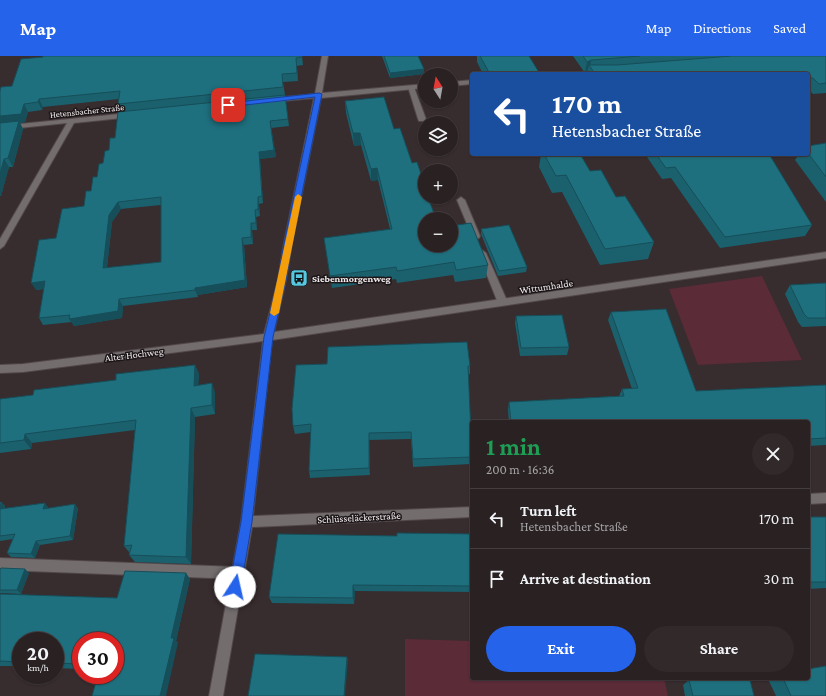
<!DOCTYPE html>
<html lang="en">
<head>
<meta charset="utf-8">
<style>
  body { margin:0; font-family:"Crimson Pro",serif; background:#31292a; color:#f1f3f6; height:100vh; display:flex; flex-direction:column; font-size:15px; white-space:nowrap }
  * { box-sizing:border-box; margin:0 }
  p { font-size:13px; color:#a5a3a5 }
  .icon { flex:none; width:22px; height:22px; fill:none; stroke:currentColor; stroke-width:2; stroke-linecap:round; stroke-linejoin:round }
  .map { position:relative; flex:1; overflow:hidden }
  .sheet { position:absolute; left:470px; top:364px; width:340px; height:260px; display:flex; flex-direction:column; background:#292122; border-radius:4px; box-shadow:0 1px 3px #0004,0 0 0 1px #453e40 }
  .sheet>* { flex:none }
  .hud { position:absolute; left:470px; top:16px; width:340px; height:84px; border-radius:4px; box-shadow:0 1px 3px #0004,0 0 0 1px #453e40; background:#1a4fa0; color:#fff; overflow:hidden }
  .needle { width:26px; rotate:349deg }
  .controls { position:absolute; left:418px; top:12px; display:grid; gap:8px }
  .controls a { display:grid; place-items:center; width:40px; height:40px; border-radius:50%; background:#292122; box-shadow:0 1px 3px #0004,0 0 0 1px #453e40; font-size:20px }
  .speed { position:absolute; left:12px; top:576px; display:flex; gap:8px; font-size:20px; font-weight:700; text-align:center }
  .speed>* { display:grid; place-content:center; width:52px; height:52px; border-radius:50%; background:#292122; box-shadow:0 1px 3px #0004,0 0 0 1px #453e40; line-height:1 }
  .speed small { font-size:10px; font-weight:400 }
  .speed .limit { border:6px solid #d22; background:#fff; color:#111 }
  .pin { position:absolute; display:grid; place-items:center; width:34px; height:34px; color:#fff; margin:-17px; border-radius:8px; box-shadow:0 2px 6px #0006 }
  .me { position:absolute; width:44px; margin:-22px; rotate:10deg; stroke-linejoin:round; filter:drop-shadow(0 0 3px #0008) }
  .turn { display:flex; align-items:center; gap:14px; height:84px; padding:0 16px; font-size:18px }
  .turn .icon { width:52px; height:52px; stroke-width:2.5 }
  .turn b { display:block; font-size:28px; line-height:34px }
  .round { display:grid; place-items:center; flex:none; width:42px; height:42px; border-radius:21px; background:#31292a }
  .summary { display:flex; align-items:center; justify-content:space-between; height:68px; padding:0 16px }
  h1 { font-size:24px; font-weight:700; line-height:30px; color:#1e9e55 }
  .action { display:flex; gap:8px; margin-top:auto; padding:8px 16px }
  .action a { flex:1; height:46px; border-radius:24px; background:#2563eb; color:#fff; font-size:16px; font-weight:700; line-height:46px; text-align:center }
  .action a+a { background:#31292a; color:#f1f3f6 }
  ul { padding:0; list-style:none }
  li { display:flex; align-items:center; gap:12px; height:60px; padding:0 16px; border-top:1px solid #453e40 }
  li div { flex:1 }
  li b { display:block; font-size:15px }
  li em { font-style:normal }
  header { display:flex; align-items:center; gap:24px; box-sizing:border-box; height:56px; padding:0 20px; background:#2563eb; color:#fff }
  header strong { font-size:19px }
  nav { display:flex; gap:22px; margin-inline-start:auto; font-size:14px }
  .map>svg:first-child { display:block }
</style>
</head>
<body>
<header>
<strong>Map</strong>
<nav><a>Map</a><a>Directions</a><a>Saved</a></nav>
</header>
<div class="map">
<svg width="826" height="640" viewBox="0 0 826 640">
  <rect width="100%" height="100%" fill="#372c2e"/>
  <g fill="#5b2b38">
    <path d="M762 220 802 304 698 309 669 233Z"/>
    <path d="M405 583 472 585V622H664L668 640H405Z"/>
  </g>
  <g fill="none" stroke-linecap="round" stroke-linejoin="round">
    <defs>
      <g id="service">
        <path d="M409 30 414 31 426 63 425 65H419L418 63 408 31Z"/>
        <path d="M461 141 465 144 480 180 479 182 476 183 472 180 457 144Z"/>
        <path d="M482 194 486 197 508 247 506 249H500L498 247 478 197Z"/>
        <path d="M0 502 238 511 242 513 244 517 242 521 238 523 0 514Z"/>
      </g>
      <g id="minor">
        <path d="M322 0H328L322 37 425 28V32L321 42 292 187 286 224 274 276 826 196V202L272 284 253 460 472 451V461L252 471 223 640H209L241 466 263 285 23 316 0 317V309L23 308 264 278 278 224 284 187 314 42 273 46 270 44 273 42 315 38Z"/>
        <path d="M472 24V28L451 30V26Z"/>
        <path d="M129 57 133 59 132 61 74 67 4 190 0 193V183L67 67 0 74V70Z"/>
        <path d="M826 437V447L808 448V438Z"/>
      </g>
    </defs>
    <use href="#service" stroke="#524749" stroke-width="2"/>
    <use href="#minor" stroke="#524749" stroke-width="2"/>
    <use href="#service" fill="#736d6e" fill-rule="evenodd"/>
    <use href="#minor" fill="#736d6e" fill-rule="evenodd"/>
  </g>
  <g fill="#1b606d" fill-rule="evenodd">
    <path d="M302 0 303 9 297 10 298 25 283 26 285 39 185 49 285 39 289 70 271 72 276 101 260 103 263 147 259 148 260 160 256 161 257 174H252L253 188 244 189 247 231 198 239V241L123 250 122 262 74 270 72 266 43 269 39 262 44 233 36 234 56 182 84 150 91 135 115 82 121 55 118 48 119 43 43 51 42 54 28 56 25 66 20 67 23 73 13 111H9L1 140H0V35ZM161 149V206L107 212 112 166 121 153Z"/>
    <path d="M382 0H418L424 13V18L390 22Z"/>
    <path d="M477 0H480L540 18H483L477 6Z"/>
    <path d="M573 0H826V37L813 38 808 33V18H587V16L585 17Z"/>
    <path d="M345 45 394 73 425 163 488 209 486 222 455 226 453 219 397 227 396 223 332 232 324 182 390 173 378 124 371 125 361 89 354 90 346 57Z"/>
    <path d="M826 87V146L795 104 799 98H808V90Z"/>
    <path d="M541 98H580L590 115 616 141 654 186 648 203 600 209 562 136 552 137 539 111Z"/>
    <path d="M645 98H769L812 169 805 180 720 192 671 122 662 123Z"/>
    <path d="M481 173 527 211 526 216 498 220 481 178Z"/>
    <path d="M826 227V270L802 271 798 266 785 238 790 229Z"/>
    <path d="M611 256 696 335 826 329V389L808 390V366H509L508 354 509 346 619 340 622 333H632L608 264Z"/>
    <path d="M516 260 569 291 567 299 520 300 515 267Z"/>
    <path d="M195 309 199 318 198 329 215 336V358L195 361 191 508 135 506 129 499V496L124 490 135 374 32 387 31 393 0 397V343L33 339Z"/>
    <path d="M296 309 470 310V318H468L472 401 471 408 413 411 411 383 369 384 370 419 310 422 309 415 311 376 295 378 293 370Z"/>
    <path d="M0 446H1L5 450V452L48 451V452H78L73 484 40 489 35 502 11 501 7 497 13 483 0 485Z"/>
    <path d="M808 461H826V532L808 533Z"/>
    <path d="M472 478V536L355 535 354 548 272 547 269 541 397 480Z"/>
    <path d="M0 514 29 517 21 538 0 537Z"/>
    <path d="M190 523 176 585 178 587 115 619 81 585V613L55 612V585H21V610H0V538L117 542Z"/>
    <path d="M774 622H808L826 640H776L769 625Z"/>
    <path d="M689 624 754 640H685L683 629Z"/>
  </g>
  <g fill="#164e59">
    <path d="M591 4 590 10 589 9 587 16 585 17 587 6Z"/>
    <path d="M424 13V18L390 22V17Z"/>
    <path d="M39 43 43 51 42 54 38 46Z"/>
    <path d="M24 48 28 56 25 66 20 67 23 73 13 111 8 102 0 69V60Z"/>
    <path d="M270 65 276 101 260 103 263 147 262 140 259 96Z"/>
    <path d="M353 77H360L361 89 354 90Z"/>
    <path d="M4 103 9 111 1 140 0 139V118Z"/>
    <path d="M377 112 378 124 371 125V113Z"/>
    <path d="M258 141 259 148 260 160 258 153Z"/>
    <path d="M118 146 121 153 112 166 106 219 103 212 109 159Z"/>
    <path d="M251 167 252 174 253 188 251 181Z"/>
    <path d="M242 182 244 189 247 231 198 239V241L195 234V232Z"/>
    <path d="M45 225 49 232 36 234 31 227Z"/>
    <path d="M119 243 123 250 122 262 74 270 69 263Z"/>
    <path d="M195 309 199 318 198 339 194 330Z"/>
    <path d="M212 327 215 336V358L212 349Z"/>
    <path d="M191 352 195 361 191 508 186 501Z"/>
    <path d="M369 377V384L370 419 369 412Z"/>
    <path d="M25 378 32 387 31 393 24 384Z"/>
    <path d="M1 446 5 450 3 457 0 454V449Z"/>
    <path d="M45 447 48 451 47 457 43 453Z"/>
    <path d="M75 448 78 452 73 484 70 480Z"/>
    <path d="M36 485 40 489 35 502 31 498Z"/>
    <path d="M25 513 29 517 21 538 17 534Z"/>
    <path d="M186 517 190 523 176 585 178 587 166 640H160L171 582Z"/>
    <path d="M353 529 355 535 354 548 353 542Z"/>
    <path d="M347 601 348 604 345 640H344Z"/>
  </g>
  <g fill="#1f707f" stroke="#164e59" fill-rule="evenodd">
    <path d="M43 0H302V1L296 2 297 17 282 18 283 31 118 48 120 35 39 43 38 46 24 48 21 58 0 60V35L1 31 12 30 21 3 43 1Z"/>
    <path d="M384 0H418L424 13 390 17Z"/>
    <path d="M480 0H529L540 18H490Z"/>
    <path d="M583 0H640L591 4 587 6Z"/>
    <path d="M732 0H826V27L819 28 813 22H808V18H595L589 9H617Z"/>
    <path d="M285 39 288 63 270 65 274 94 259 96 262 140 258 141V153L255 154 256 167H251V181L242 182 245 224 195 232V234L119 243 118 255 69 263 70 259 39 262 45 225 31 227 39 184 56 182 62 153 84 150 86 135H91L93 121H97L99 108 103 107 105 95 109 94 110 82H115L118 56ZM161 141V206L103 212 109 159 118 146Z"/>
    <path d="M384 41 394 73 400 72 412 107 417 106 425 130V141H428L436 163H425V189H451V170L471 167 488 209 456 214 454 206 397 215 396 211 330 220 324 182 392 173 377 112 371 113 360 77H353L345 45Z"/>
    <path d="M19 65 8 102 4 103 0 118V67Z"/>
    <path d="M826 87V121L808 97V90Z"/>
    <path d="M544 98H580L590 115 601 114 616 141 625 140 654 186 605 193 566 119 556 120Z"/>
    <path d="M656 98H769L812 169 725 181 675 111 666 112Z"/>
    <path d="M509 169 527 211 499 215 481 173Z"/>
    <path d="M826 227V262H808L804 258 790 229Z"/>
    <path d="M666 253 696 335 826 329V382L808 383V366H704V365L688 366H511L509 346 624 340 622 333 638 332 611 256Z"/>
    <path d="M562 259 569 291 521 292 516 260Z"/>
    <path d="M467 286 470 310H468L472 401 413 403 411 376 369 377V412L309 415 311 368 293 370 292 353 296 309 327 308 328 291Z"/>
    <path d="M195 309 194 330 212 327V349L191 352 186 501 129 499 132 489 124 490 136 364 25 378 24 384 0 387V343L33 339 34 334 116 324V318Z"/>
    <path d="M45 447 43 453 75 448 70 480 36 485 31 498 7 497 15 478 0 480V453Z"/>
    <rect x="808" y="461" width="18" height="65"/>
    <path d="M397 477 472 478V530L353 529V542L269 541 278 478 397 480Z"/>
    <path d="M1 512 25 513 17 534H0V514Z"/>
    <path d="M125 515 186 517 171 582H174L160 640H92L98 619H115V585H81V608L55 607V585H21V606L0 605V538L117 542Z"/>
    <path d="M255 598 347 601 344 640H248Z"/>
    <path d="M826 610V640H791L783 622H808V613Z"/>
    <path d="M689 624H750L754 640H693Z"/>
  </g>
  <path fill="#2563eb" stroke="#184099" d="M319 37 322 38 292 187 286 224 273 281 252 466 241 531 239 535 235 537 231 535 229 531 241 466 264 281 278 224 284 187 315 41 228 51 225 49 228 47Z"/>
  <path fill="#f59e0b" d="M298 138 302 141 279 257 274 260 270 257 295 141Z"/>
  <defs>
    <symbol id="bus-square" viewBox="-11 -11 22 22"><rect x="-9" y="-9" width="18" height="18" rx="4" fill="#56c9e0" stroke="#1b1617"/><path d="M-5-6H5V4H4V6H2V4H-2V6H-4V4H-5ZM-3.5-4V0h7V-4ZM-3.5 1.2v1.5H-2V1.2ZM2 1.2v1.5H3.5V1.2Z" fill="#111"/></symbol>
  </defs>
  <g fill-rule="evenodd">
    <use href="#bus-square" x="289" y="212" width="20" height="20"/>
  </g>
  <g text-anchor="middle" stroke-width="3" stroke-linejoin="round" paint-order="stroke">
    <g font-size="9" fill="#f6eef0" stroke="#1b1617">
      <text transform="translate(87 55) rotate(-6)" y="3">Hetensbacher Straße</text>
    </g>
    <g font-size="10" font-weight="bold" fill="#f6eef0" stroke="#1b1617" text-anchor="start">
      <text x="312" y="226">Siebenmorgenweg</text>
    </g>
    <g font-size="10" fill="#f6eef0" stroke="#1b1617">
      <text transform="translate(546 230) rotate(-8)" y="4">Wittumhalde</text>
      <text transform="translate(134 298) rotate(-7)" y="4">Alter Hochweg</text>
      <text transform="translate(359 461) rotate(-3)" y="4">Schlüsseläckerstraße</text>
    </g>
  </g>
</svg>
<div class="controls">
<a><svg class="needle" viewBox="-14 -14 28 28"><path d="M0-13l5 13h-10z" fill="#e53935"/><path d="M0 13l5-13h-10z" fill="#a5a3a5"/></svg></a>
<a><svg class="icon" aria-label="layers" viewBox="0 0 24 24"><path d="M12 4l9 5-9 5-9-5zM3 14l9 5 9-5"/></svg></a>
<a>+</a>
<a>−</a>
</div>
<div class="speed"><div>20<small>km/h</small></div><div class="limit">30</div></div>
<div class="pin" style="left:228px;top:49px;background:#d93025"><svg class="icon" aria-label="arrive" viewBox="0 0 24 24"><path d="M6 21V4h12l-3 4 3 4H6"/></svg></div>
<svg class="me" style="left:235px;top:531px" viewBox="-20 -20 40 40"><circle r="19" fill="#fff"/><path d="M0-13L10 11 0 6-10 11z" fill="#2563eb"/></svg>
<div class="hud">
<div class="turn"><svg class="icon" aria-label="left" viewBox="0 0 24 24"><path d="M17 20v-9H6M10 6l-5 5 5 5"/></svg><div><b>170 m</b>Hetensbacher Straße</div></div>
</div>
<section class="sheet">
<div class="summary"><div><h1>1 min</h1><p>200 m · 16:36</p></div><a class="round"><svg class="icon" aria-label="close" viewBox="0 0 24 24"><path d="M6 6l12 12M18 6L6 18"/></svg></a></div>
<ul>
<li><svg class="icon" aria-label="left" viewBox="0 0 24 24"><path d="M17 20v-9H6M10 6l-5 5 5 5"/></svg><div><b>Turn left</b><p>Hetensbacher Straße</p></div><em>170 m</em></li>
<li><svg class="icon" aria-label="arrive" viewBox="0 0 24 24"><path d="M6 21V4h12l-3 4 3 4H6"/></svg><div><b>Arrive at destination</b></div><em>30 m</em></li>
</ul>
<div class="action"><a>Exit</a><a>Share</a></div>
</section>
</div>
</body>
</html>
